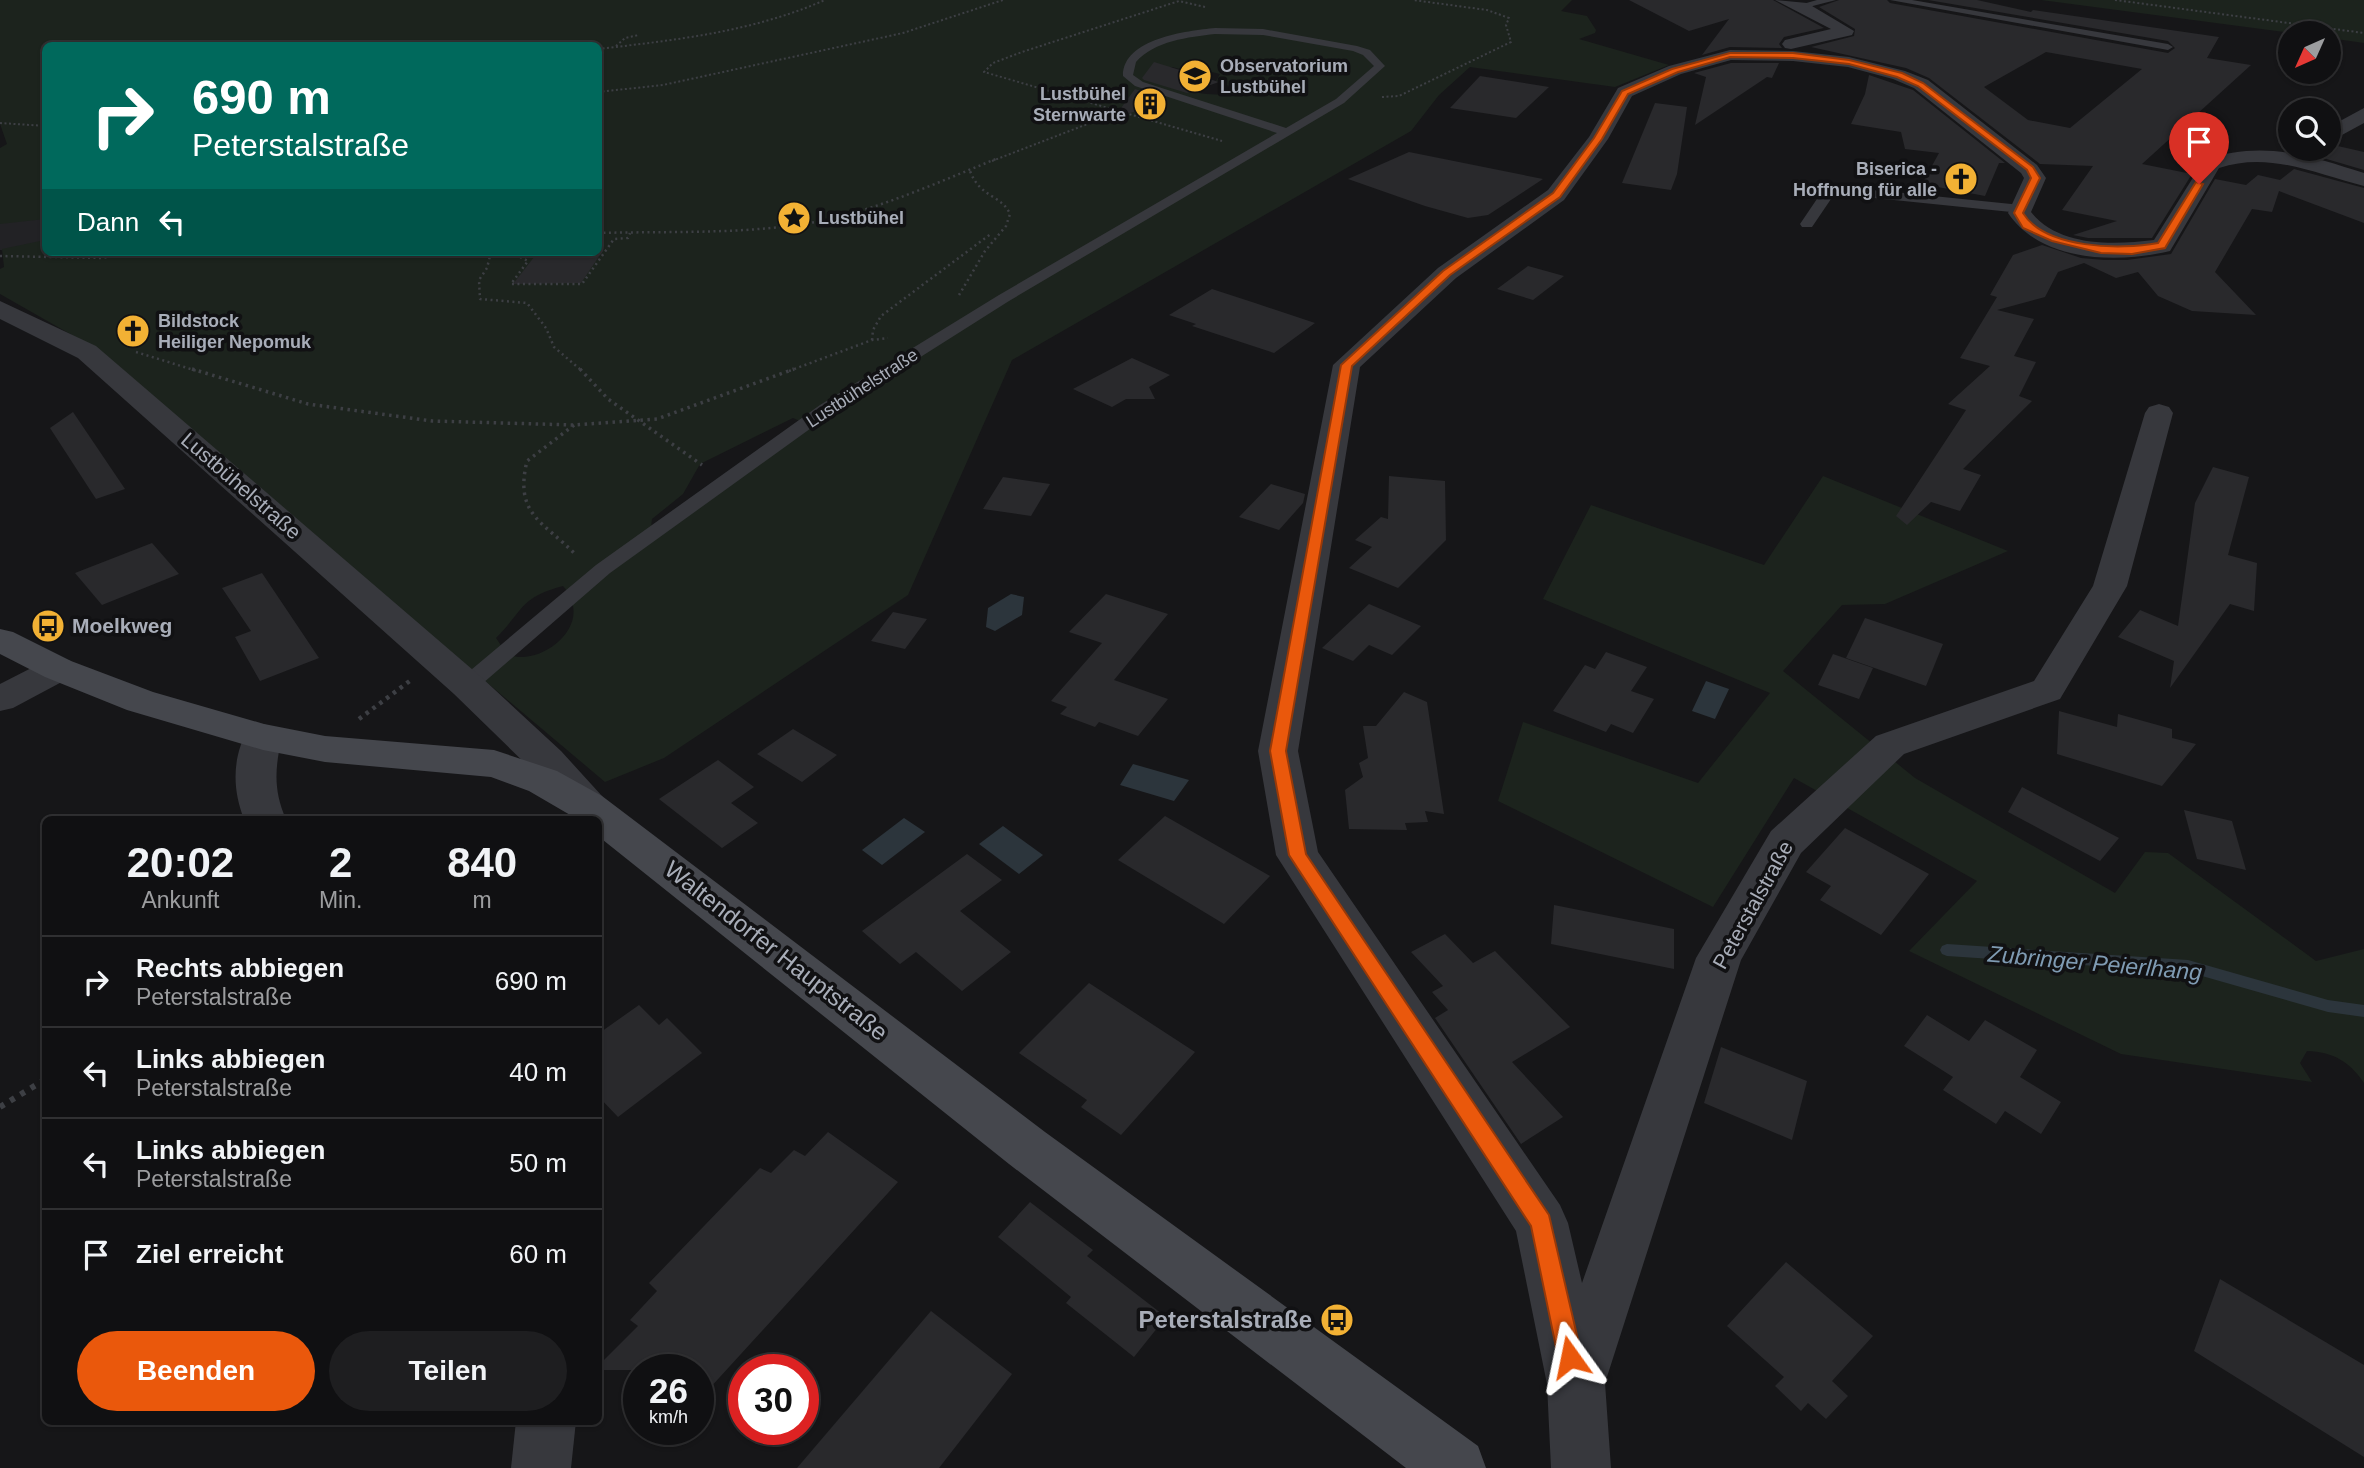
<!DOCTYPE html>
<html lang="de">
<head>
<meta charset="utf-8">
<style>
  body { margin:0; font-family:Arial,sans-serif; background:#1e1e20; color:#f1f3f6; height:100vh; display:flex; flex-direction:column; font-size:26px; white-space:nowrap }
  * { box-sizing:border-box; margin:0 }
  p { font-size:23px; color:#9c9d9f }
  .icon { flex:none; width:38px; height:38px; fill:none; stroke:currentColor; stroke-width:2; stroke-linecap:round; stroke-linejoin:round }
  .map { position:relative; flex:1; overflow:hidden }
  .panel { position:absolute; left:42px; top:816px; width:560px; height:609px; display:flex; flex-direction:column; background:#101012; border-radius:10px; box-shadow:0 2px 5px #0004,0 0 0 2px #303032 }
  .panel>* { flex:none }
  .hud { position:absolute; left:42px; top:42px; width:560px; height:214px; border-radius:10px; box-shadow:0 2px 5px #0004,0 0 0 2px #303032; background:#00695c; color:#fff; overflow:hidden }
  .needle { width:46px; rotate:225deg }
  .controls { position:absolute; left:2278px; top:21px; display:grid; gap:14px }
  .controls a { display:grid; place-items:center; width:63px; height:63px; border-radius:50%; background:#101012; box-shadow:0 2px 5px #0004,0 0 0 2px #303032; font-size:35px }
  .speed { position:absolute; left:623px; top:1354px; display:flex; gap:14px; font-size:35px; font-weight:700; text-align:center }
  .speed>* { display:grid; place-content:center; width:91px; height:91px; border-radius:50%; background:#101012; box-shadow:0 2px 5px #0004,0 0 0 2px #303032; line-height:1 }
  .speed small { font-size:18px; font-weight:400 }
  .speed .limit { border:10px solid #d22; background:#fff; color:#111 }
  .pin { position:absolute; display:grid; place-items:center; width:60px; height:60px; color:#fff; margin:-72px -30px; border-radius:50% 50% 50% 0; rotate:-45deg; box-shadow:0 0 7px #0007 }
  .pin .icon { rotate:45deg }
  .me { position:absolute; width:77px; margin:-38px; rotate:348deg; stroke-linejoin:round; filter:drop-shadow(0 0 5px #0008) }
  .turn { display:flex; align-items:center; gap:24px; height:147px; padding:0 35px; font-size:32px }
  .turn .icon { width:91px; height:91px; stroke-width:2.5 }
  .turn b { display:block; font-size:49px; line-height:60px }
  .then { display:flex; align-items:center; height:66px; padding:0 35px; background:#0003; gap:14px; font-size:26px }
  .eta { display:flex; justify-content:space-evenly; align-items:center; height:119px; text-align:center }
  .eta b { font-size:42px; font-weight:700; line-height:49px }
  .button { display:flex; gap:14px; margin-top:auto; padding:14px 35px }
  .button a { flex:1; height:80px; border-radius:42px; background:#ea580c; color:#fff; font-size:28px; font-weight:700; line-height:80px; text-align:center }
  .button a+a { background:#1e1e20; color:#f1f3f6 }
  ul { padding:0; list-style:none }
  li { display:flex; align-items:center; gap:21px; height:91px; padding:0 35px; border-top:2px solid #303032 }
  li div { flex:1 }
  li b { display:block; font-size:26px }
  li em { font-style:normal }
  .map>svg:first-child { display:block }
</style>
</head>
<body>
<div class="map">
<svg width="2364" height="1468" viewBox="0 0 2364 1468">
  <rect width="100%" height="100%" fill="#161618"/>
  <path fill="#222225" d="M0 179 45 183 46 252 36 254 0 250Z"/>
  <g fill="#1c231d" fill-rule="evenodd">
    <path d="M0 0H1572L1561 11 1587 16 1596 30 1595 33 1579 39 1669 65 1615 87 1470 67 1439 95 1411 131 1012 360 908 595 664 758 605 782 248 481 100 351 0 294V269L4 267 2 249 45 240 46 252H598V46H46L45 219 0 224V148L7 144 0 124ZM1172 67C1188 72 1204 69 1220 74L1216 81 1232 87 1228 94C1191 97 1180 86 1149 69ZM793 418 800 421 651 527 652 519 683 494 700 464ZM563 586C600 629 530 672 506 652 502 648 499 642 496 638 525 609 519 598 563 586Z"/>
    <path d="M2041 0H2364V43L2329 38V33H2291Z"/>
    <path d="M1823 476 2008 551 1885 604 1842 605 1783 671 1915 778 2115 893 2145 852 2168 853 2316 961 2364 949V1083C2349 1061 2333 1052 2307 1051L2300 1063 2312 1082 2121 1054 1909 951 1977 881 1794 778 1713 907 1498 801 1523 722 1698 783 1770 693 1543 599 1591 505 1764 565Z"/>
  </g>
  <g fill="#2c353c">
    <path d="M1011 594 1024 597 1022 615 995 631 986 627 988 608Z"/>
    <path d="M1706 681 1729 689 1715 719 1692 711Z"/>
    <path d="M1133 764 1189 780 1174 801 1120 785Z"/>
    <path d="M904 818 925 832 882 865 862 850Z"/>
    <path d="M1003 826 1043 855 1019 874 979 844Z"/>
  </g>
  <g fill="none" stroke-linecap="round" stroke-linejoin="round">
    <path fill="#2c353c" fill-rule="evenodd" d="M1947 944 2188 960 2328 1000 2364 1005V1017L2328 1012 2188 972 1947 956 1942 954 1940 950 1942 946Z"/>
  </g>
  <g fill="#29292c" fill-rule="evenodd">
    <path d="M1629 0H1773L1824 28 1784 37 1779 44 1782 48 1730 47 1702 55 1729 19 1689 31Z"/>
    <path d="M1839 0H1887L1890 3 2168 53 2175 48 2168 41 1928 0H1977L2031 12 2033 10 2219 37 2207 58 2251 65 2142 164 2192 174 2152 238H2088L2073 235 2117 221 2062 210 2093 166 2040 164 1929 78 1906 68 1811 47 1854 36 1855 29 1819 7ZM2046 52 2142 69 2070 128 2028 120 1984 87Z"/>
    <path d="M1154 62 1219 82 1187 93 1144 80 1142 78Z"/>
    <path d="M1731 63H1779L1772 78 1767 77 1695 125 1706 77 1694 73Z"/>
    <path d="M1869 75 1913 90 2005 163H1999L1985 196 1922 184 1939 153 1905 149 1901 132 1851 124 1865 94Z"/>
    <path d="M1480 76 1549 87 1516 118 1450 108Z"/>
    <path d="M1135 89 1168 100 1113 119Z"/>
    <path d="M1655 103 1687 107 1677 174 1671 190 1622 183Z"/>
    <path d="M2329 144 2364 152V170L2313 155 2322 149H2329Z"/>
    <path d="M1409 152 1543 179 1488 215 1468 218 1425 206 1348 179Z"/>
    <path d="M2294 169 2364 188V223L2279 191 2272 212 2252 209 2215 272 2256 315 2192 311 2158 296 2138 272 2116 278 2084 263 2058 272 2045 297 1997 310 2034 319 2014 356 2036 362 2019 396 2032 401 1963 469 1981 475 1960 511 1931 502 1907 525 1896 516 1966 410 1948 404 1990 366 1960 358 1997 297 1990 295 2013 255 2042 245 2081 258 2104 260H2127L2171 254 2215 179 2246 185 2258 175 2280 180Z"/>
    <path d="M538 252H602L581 283 513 284Z"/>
    <path d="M1528 266 1564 276 1533 300 1497 289Z"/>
    <path d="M1212 289 1255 303 1315 323 1274 353 1192 326 1196 324 1169 315Z"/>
    <path d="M1132 358 1170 375 1149 387 1155 399H1126L1112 407 1073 389Z"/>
    <path d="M73 412 125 489 96 499 50 428Z"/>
    <path d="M2213 467 2249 477 2228 555 2257 563 2254 611 2230 604 2170 688 2174 661 2118 637 2140 610 2178 626 2195 503Z"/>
    <path d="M1389 476 1445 481 1446 540 1398 588 1349 568 1372 547 1355 540 1381 517 1388 519Z"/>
    <path d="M1003 477 1050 484 1031 516 983 509Z"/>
    <path d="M1271 484 1305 494 1303 503 1279 530 1239 517Z"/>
    <path d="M152 543 179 574 102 605 75 573Z"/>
    <path d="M262 573 319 658 260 681 235 637 251 631 222 588Z"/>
    <path d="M1106 594 1168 614 1114 680 1168 699 1138 736 1099 722 1095 727 1060 714 1067 707 1051 701 1102 643 1069 632Z"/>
    <path d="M1369 604 1421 626 1392 655 1369 645 1353 661 1322 648Z"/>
    <path d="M893 612 927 619 905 649 871 641Z"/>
    <path d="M1865 618 1943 644 1926 686 1846 658Z"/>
    <path d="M1606 652 1647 667 1631 691 1654 699 1633 733 1611 724 1606 732 1553 711 1585 665 1595 669Z"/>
    <path d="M1833 654 1873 668 1859 699 1818 685Z"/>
    <path d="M1404 692 1427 702 1444 814 1425 811 1428 822 1405 823 1407 830 1349 829 1345 790 1363 777 1359 763 1368 758 1363 726H1376Z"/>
    <path d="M2059 711 2117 727 2118 714 2172 729V738L2196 744 2162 786 2057 754Z"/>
    <path d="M793 729 837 755 802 782 757 754Z"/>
    <path d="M718 760 754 787 731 803 758 823 722 848 659 799Z"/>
    <path d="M2022 787 2119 838 2100 861 2008 812Z"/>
    <path d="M2184 810 2232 821 2246 870 2197 859Z"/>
    <path d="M1165 816 1270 876 1224 924 1118 860Z"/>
    <path d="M1845 828 1929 874 1881 935 1820 900 1831 886 1806 872Z"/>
    <path d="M967 854 1002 880 960 911 1011 952 962 991 916 952 900 964 862 931Z"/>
    <path d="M1554 905 1674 929V969L1551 944Z"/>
    <path d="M1445 934 1473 963 1495 951 1570 1027 1512 1062 1563 1117 1521 1144 1435 1018 1448 1010 1432 992 1443 986 1411 952Z"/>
    <path d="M1089 983 1195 1052 1121 1135 1081 1107 1087 1100 1019 1053Z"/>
    <path d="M639 1005 659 1025 667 1018 702 1053 618 1117 598 1096V1034Z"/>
    <path d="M1927 1015 1969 1041 1985 1020 2037 1050 2020 1077 2061 1102 2041 1134 2005 1111 1996 1124 1943 1090 1953 1077 1904 1046Z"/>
    <path d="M1721 1047 1807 1081 1792 1140 1704 1103Z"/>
    <path d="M828 1132 898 1182 698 1401V1370H598V1366L638 1326 630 1320 657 1291 649 1283 760 1168 771 1173 794 1150 805 1156Z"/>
    <path d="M1030 1202 1093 1250 1087 1256 1166 1317 1134 1357 1066 1303 1071 1297 998 1237Z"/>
    <path d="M1786 1262 1873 1336 1832 1381 1848 1396 1826 1419 1808 1403 1801 1411 1775 1386 1784 1377 1727 1326Z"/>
    <path d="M2220 1279 2364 1365V1457L2194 1351Z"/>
    <path d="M931 1311 1012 1374 939 1468H797Z"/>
  </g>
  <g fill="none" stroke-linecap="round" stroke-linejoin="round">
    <g stroke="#3d3f44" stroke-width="2" stroke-dasharray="2 2.5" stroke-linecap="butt">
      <path d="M2115 0 2364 33"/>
      <path d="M1205 7 1179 1 1022 52 993 63 984 72 1222 141"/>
      <path d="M616 46 625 38 639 35"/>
      <path d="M598 49C676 40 752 32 825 0"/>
      <path d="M598 92 663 85 903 33 1003 0"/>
      <path d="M1382 97 1399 96 1511 42 1506 25 1509 18 1487 10 1413 0"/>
      <path d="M0 123 46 126"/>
      <path d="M992 161 1121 111"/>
    </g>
    <g stroke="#3d3f44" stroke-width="2.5" stroke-dasharray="2 3.5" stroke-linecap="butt">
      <path d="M598 233C674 231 752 235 826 220 884 207 941 181 996 159"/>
      <path d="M491 252 487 268 479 280 480 299 527 303 546 328 554 347 582 371"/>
      <path d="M0 256 102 258 139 252"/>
      <path d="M520 257 528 261 511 284H582L614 239 628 238 630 233"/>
      <path d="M959 295 985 251 1006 226 1010 214C1002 195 980 198 970 171"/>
      <path d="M872 340 873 330 881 316 992 233"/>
      <path d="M136 352 197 371"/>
      <path d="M789 371 872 340 888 338"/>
    </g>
    <g stroke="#3d3f44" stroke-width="3.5" stroke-dasharray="2.5 4.5" stroke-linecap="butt">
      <path d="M192 369 308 404 432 421 574 425 657 419 794 369"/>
      <path d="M580 369 608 399 702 465"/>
      <path d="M574 425 527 461C514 515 543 521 576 555"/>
    </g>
    <g stroke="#3d3f44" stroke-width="4.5" stroke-dasharray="3.5 5" stroke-linecap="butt">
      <path d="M359 719 411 680"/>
      <path d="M337 815 339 819"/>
    </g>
    <path stroke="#3d3f44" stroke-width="6" stroke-dasharray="5 7" stroke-linecap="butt" d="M0 1107 46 1079"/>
    <g fill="#37383d" fill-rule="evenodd">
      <path d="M1817 0H1836L1801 9 1796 6Z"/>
      <path d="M1890 0H1912L2168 44 2173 47 2168 50Z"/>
      <path d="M1215 28 1263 29 1357 46 1370 50 1385 66 1344 103 1009 301 832 413 610 573 475 690H459L456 685 459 680 596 565 820 405 999 295 1277 133 1135 86 1123 76C1123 38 1187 31 1215 28ZM1215 34 1263 35 1353 51 1363 55 1374 66 1336 99 1286 128 1143 82 1133 75 1136 62C1154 41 1189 37 1215 34Z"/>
      <path d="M1845 187 2021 205 2028 209 2021 213 1845 195 1831 199 1812 227H1802L1800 224 1821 193Z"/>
    </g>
    <g fill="#37383d" fill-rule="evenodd">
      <path d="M1775 0 1807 3 1854 31 1852 35 1791 49 1785 48 1782 44 1785 40 1831 29Z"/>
      <path d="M1730 50 1793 51 1849 57 1905 71 1928 80 2037 165 2046 178 2031 212C2059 247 2113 245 2154 240L2204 160C2262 140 2308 155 2364 173V186C2315 174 2270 151 2219 168L2170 251C2117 264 2041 262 2008 213L2024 178 2021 173 1914 88 1893 79 1848 67 1793 61 1731 60 1681 74 1632 96 1608 139 1564 200 1456 278 1360 367 1298 751 1318 852 1560 1205 1568 1223 1582 1283 1696 958 1771 831 1876 736 2034 681 2093 586 2145 413 2149 407 2159 404 2169 407 2173 413 2127 586 2060 699 1904 754 1801 853 1741 960 1605 1383 1611 1468H1551L1547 1384 1516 1231 1276 855 1258 751 1333 365 1438 268 1548 190 1589 137 1618 88 1669 66Z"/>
      <path d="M2364 108V123L2329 142V127Z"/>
      <path d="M0 301 96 346 480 676 561 751 602 796 608 806 602 816 594 819 574 816 533 771 454 694 78 358 0 319Z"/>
      <path d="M58 657 71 661 76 669 71 677 13 708 0 711V684L45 661Z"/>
      <path d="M263 724 277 728 282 737C275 767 273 790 286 819H244C232 789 232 756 249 728Z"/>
      <path d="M516 1421H576L571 1468H511Z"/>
    </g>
    <path fill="#45474d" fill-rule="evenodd" d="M0 629 13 632 71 661 153 692 264 724 325 736 494 750 557 771 602 796 1045 1132 1478 1446 1486 1468H1406L1009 1164 598 836V819H577L529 791 491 777 325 762 263 750 127 710 45 677 0 654Z"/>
  </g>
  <path fill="#ea580c" stroke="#983908" stroke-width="2" d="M1730 53H1793L1849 60 1902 73 1923 83 2033 167 2040 178 2023 213C2045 249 2121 250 2158 243L2196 182 2203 184 2165 248 2132 254 2101 253 2052 241 2023 228 2014 213 2031 178 2027 170 1918 86 1897 77 1849 64 1793 58 1730 57 1678 72 1628 94 1602 139 1560 197 1450 275 1352 366 1286 751 1306 854 1549 1215 1582 1357 1578 1366 1570 1369 1561 1366 1558 1357 1531 1226 1289 855 1270 751 1341 365 1443 271 1553 193 1594 138 1622 91 1672 69Z"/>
  <defs>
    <symbol id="university-disc" viewBox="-11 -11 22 22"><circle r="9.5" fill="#f2b134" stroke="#111113"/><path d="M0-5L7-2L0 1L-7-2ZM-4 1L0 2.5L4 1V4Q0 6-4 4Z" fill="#111"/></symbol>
    <symbol id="building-disc" viewBox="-11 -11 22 22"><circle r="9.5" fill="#f2b134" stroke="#111113"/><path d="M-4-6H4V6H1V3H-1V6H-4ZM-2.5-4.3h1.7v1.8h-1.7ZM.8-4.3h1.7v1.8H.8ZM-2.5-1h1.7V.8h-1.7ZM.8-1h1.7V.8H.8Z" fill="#111"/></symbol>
    <symbol id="church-disc" viewBox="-11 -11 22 22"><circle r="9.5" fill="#f2b134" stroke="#111113"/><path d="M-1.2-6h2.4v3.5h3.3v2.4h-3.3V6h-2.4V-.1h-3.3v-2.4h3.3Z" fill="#111"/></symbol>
    <symbol id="sight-disc" viewBox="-11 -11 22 22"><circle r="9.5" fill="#f2b134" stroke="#111113"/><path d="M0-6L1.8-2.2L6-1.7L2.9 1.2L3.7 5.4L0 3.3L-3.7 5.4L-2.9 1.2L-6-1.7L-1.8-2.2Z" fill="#111"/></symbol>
    <symbol id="bus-disc" viewBox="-11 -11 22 22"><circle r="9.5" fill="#f2b134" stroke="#111113"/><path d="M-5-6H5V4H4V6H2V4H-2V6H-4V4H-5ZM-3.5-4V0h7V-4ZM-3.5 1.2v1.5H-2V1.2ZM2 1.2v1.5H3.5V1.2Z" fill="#111"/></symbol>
  </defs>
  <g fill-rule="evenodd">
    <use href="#university-disc" x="1176" y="57" width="38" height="38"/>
    <use href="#building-disc" x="1131" y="85" width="38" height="38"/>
    <use href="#church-disc" x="1942" y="160" width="38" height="38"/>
    <use href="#sight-disc" x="775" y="199" width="38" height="38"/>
    <use href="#church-disc" x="114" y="312" width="38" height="38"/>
    <use href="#bus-disc" x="29" y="607" width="38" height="38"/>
    <use href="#bus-disc" x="1318" y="1301" width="38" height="38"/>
  </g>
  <g text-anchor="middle" stroke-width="7" stroke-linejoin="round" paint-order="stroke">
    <g font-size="18" font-weight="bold" fill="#a8adb8" stroke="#111113" text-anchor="start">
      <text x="1220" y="72">Observatorium<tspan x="1220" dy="21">Lustbühel</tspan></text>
      <text x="1126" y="100" text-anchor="end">Lustbühel<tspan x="1126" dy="21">Sternwarte</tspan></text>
      <text x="1937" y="175" text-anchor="end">Biserica -<tspan x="1937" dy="21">Hoffnung für alle</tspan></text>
      <text x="818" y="224">Lustbühel</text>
      <text x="158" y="327">Bildstock<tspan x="158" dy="21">Heiliger Nepomuk</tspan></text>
    </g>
    <g font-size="18" fill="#a8adb8" stroke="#111113">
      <text transform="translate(862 388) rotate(-33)" y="6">Lustbühelstraße</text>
    </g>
    <g font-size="21" fill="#a8adb8" stroke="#111113">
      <text transform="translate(241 486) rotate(41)" y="7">Lustbühelstraße</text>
      <text transform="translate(1753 905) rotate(-61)" y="7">Peterstalstraße</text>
    </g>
    <g font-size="21" font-weight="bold" fill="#a8adb8" stroke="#111113" text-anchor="start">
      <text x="72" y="633">Moelkweg</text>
    </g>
    <g font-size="23" font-style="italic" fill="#7f9bb3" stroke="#111113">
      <text transform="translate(2095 963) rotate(5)" y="8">Zubringer Peierlhang</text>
    </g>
    <g font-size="24" fill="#a8adb8" stroke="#111113">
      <text transform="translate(776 951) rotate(38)" y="8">Waltendorfer Hauptstraße</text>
    </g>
    <g font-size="24" font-weight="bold" fill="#a8adb8" stroke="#111113" text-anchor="end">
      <text x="1312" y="1328">Peterstalstraße</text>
    </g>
  </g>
</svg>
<div class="controls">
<a><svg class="needle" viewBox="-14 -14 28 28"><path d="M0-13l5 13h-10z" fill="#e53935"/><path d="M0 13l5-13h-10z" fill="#9c9d9f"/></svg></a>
<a><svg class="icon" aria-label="search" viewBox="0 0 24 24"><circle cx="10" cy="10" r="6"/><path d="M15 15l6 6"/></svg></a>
</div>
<div class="speed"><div>26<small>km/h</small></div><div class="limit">30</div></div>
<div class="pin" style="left:2199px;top:184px;background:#d93025"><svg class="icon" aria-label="arrive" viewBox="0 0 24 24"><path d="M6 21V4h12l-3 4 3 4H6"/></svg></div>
<svg class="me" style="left:1570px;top:1357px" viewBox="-20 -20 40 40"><path d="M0-17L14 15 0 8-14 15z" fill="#ea580c" stroke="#fff" stroke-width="4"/></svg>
<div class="hud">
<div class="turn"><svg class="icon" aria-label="right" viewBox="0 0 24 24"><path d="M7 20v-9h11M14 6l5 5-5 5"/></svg><div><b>690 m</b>Peterstalstraße</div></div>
<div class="then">Dann<svg class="icon" aria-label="left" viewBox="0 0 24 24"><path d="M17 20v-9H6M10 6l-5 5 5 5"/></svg></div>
</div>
<section class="panel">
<div class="eta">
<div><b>20:02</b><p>Ankunft</p></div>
<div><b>2</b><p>Min.</p></div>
<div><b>840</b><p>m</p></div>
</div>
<ul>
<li><svg class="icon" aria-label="right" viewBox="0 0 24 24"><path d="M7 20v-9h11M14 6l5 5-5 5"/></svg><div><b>Rechts abbiegen</b><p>Peterstalstraße</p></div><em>690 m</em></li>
<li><svg class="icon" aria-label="left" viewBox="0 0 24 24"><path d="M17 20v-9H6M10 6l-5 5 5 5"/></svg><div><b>Links abbiegen</b><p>Peterstalstraße</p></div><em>40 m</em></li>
<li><svg class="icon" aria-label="left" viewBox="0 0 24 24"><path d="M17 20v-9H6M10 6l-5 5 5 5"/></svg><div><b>Links abbiegen</b><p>Peterstalstraße</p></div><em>50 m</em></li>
<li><svg class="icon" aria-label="arrive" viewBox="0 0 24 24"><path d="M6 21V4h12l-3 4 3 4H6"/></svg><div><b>Ziel erreicht</b></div><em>60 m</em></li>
</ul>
<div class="button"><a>Beenden</a><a>Teilen</a></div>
</section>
</div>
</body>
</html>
